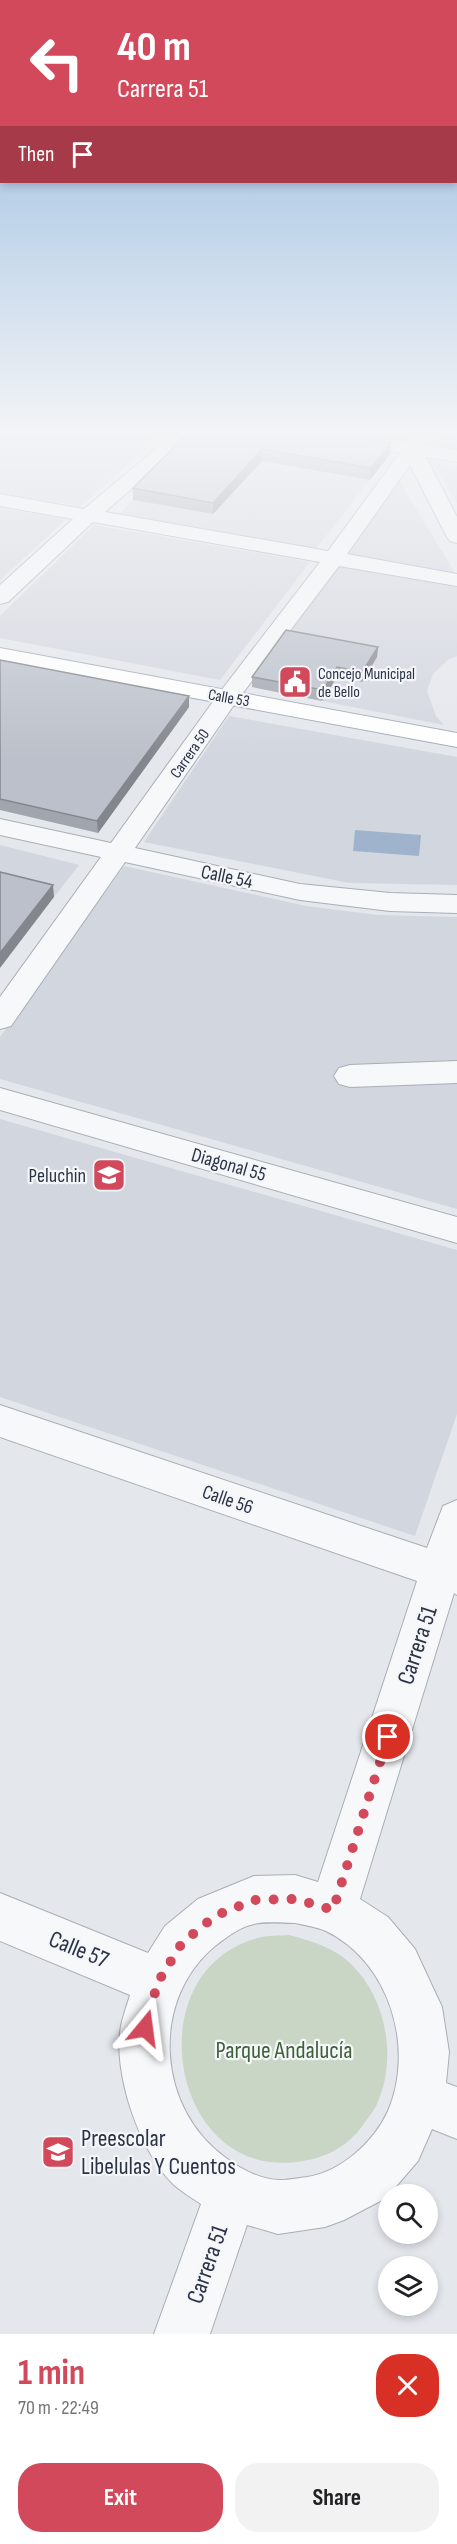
<!DOCTYPE html>
<html lang="en">
<head>
<meta charset="utf-8">
<style>
  body { margin:0; font-family:"Sofia Sans Condensed",sans-serif; background:#f2f2f2; color:#202124; height:100vh; display:flex; flex-direction:column; font-size:22px; white-space:nowrap }
  * { box-sizing:border-box; margin:0 }
  p { font-size:20px; color:#757577 }
  .icon { flex:none; width:33px; height:33px; fill:none; stroke:currentColor; stroke-width:2; stroke-linecap:round; stroke-linejoin:round }
  .map { position:relative; height:2334px; overflow:hidden }
  .sheet { display:flex; flex-direction:column; background:#fff; flex:1 }
  .sheet>* { flex:none }
  .top-card { position:absolute; left:0px; top:0px; width:458px; height:183px; box-shadow:0 3px 9px #0003; background:#d1495b; color:#fff; overflow:hidden }
  .buttons { position:absolute; left:378px; top:2184px; display:grid; gap:12px }
  .buttons a { display:grid; place-items:center; width:60px; height:60px; border-radius:50%; background:#fff; box-shadow:0 3px 9px #0003; font-size:30px }
  .pin { position:absolute; display:grid; place-items:center; width:51px; height:51px; color:#fff; margin:-26px; border:3px solid #fff; border-radius:50%; box-shadow:0 2px 6px #0007 }
  .me { position:absolute; width:66px; margin:-33px; rotate:16deg; stroke-linejoin:round; filter:drop-shadow(0 0 4px #0008) }
  .turn { display:flex; align-items:center; gap:21px; height:126px; padding:0 18px; font-size:27px }
  .turn .icon { width:78px; height:78px; stroke-width:2.5 }
  .turn b { display:block; font-size:42px; line-height:51px }
  .then { display:flex; align-items:center; height:57px; padding:0 18px; background:#0003; gap:12px; font-size:22px }
  .round { display:grid; place-items:center; flex:none; width:63px; height:63px; border-radius:24px; background:#f2f2f2 }
  .overview { display:flex; align-items:center; justify-content:space-between; height:102px; padding:0 18px }
  h1 { font-size:36px; font-weight:700; line-height:45px; color:#d1495b }
  .primary-button { display:flex; gap:12px; margin-top:auto; padding:12px 18px }
  .primary-button a { flex:1; height:69px; border-radius:24px; background:#d1495b; color:#fff; font-size:24px; font-weight:700; line-height:69px; text-align:center }
  .primary-button a+a { background:#f2f2f2; color:#202124 }
  .map>svg:first-child { display:block }
</style>
</head>
<body>
<div class="map">
<svg width="457" height="2334" viewBox="0 0 457 2334">
  <rect width="100%" height="100%" fill="#e4e7ec"/>
  <g fill="#d2d6de">
    <path d="M0 432H164L81 506 0 493Z"/>
    <path d="M438 432H457V452L427 447Z"/>
    <path d="M262 461 370 480 315 550 119 514 133 500 213 514Z"/>
    <path d="M433 463 457 466V503Z"/>
    <path d="M398 479 455 573 346 554Z"/>
    <path d="M0 508 66 519 0 580Z"/>
    <path d="M94 525 310 562 220 680 0 638V616Z"/>
    <path d="M339 564 457 586V656L449 659 433 674 427 691 436 716 444 725 252 687Z"/>
    <path d="M229 716 457 757V885L349 883 144 842Z"/>
    <path d="M0 845 79 865 54 897 0 883Z"/>
    <path d="M124 866 306 906 378 915 457 917V1209L0 1079V1037Z"/>
    <path d="M0 1119 457 1250V1414L415 1536 0 1397Z"/>
  </g>
  <g fill="#c9d6c5">
    <path d="M302 432H424L412 449Z"/>
    <path d="M289 1935C311 1941 333 1947 350 1963 387 1998 398 2060 376 2106 373 2112 367 2119 363 2125 349 2145 328 2157 303 2161 171 2185 133 1971 258 1938 267 1935 279 1936 289 1935Z"/>
  </g>
  <path fill="#9fb4cc" d="M355 830 421 835 419 856 353 851Z"/>
  <g fill="none" stroke-linecap="round" stroke-linejoin="round">
    <defs>
      <g id="minor">
        <path d="M176 432H196L105 512 328 551 400 453 387 450 384 446 387 442 394 440 407 442 415 432H433L424 445 457 450V462L426 457 457 517V543L450 541 447 537 410 465 347 554 457 574V586L339 566 236 702 135 848 300 884 390 893 457 895V913L390 911 300 900 125 862 11 1026 0 1029V997L101 857 0 835V819L111 843 220 692 320 562 93 522 8 602 0 604V585L73 519 0 506V494L84 509Z"/>
        <path d="M457 1061V1083L350 1087 339 1084 334 1076 339 1068 350 1065Z"/>
        <path d="M0 1088 457 1217V1243L0 1110Z"/>
        <path d="M0 1405 427 1548 443 1506 457 1500V1595L454 1593 360 1899 388 1917 415 1949 434 1990 442 2007 449 2052 446 2083 457 2087V2139L432 2129 418 2161 386 2198 344 2220 325 2227 278 2234 247 2225 210 2334H154L201 2204C192 2198 182 2192 174 2185 140 2153 112 2072 121 2026 123 2016 127 2005 130 1995L0 1941V1893L148 1953 165 1926 198 1899 254 1876 295 1875 318 1882 417 1581 0 1437ZM295 1923C305 1925 316 1927 326 1931 390 1962 415 2048 388 2111 374 2142 341 2172 307 2177 298 2178 289 2180 280 2180 260 2180 241 2169 226 2158 157 2109 149 2001 215 1946 227 1937 239 1927 254 1924 267 1921 282 1923 295 1923Z"/>
      </g>
      <path id="major" d="M0 648 457 733V747L0 662Z"/>
    </defs>
    <use href="#minor" stroke="#a9aeb7" stroke-width="2"/>
    <use href="#major" stroke="#a3abb8" stroke-width="2"/>
    <use href="#minor" fill="#f7f8fa" fill-rule="evenodd"/>
    <use href="#major" fill="#fff" fill-rule="evenodd"/>
  </g>
  <g fill="#a1a5ae">
    <path d="M189 432 391 443 390 454 370 480 262 461 213 514 133 500V488Z"/>
    <path d="M378 647 377 657 362 682 337 677 322 701 252 687V677Z"/>
    <path d="M0 660 189 696V707L98 833 0 810Z"/>
  </g>
  <g fill="#83868d">
    <path d="M391 443 390 454 370 480 371 468Z"/>
    <path d="M262 449V461L213 514V503Z"/>
    <path d="M378 647 377 657 362 682V672Z"/>
    <path d="M337 667V677L322 701 323 690Z"/>
    <path d="M189 696V707L98 833 97 821Z"/>
    <path d="M53 885 54 897 0 968V953Z"/>
  </g>
  <g fill="#bbc0ca" stroke="#83868d" stroke-width="1.5">
    <path d="M189 432H325L391 443 371 468 262 449 213 503 133 488Z"/>
    <path d="M286 630 378 647 362 672 337 667 323 690 252 677Z"/>
    <path d="M0 660 189 696 97 821 0 799Z"/>
    <path d="M0 872 53 885 0 953Z"/>
  </g>
  <linearGradient id="sky" x2="0" y2="1"><stop stop-color="#8bb4dd"/><stop offset="0.57" stop-color="#f3f4f6"/><stop offset="1" stop-color="#f3f4f6" stop-opacity="0"/></linearGradient>
  <rect width="457" height="759" fill="url(#sky)"/>
  <g fill="none" stroke-linecap="round" stroke-linejoin="round">
    <path stroke="#d1495b" stroke-width="10" stroke-dasharray="0 18" d="M145 2028 158 1982 182 1943 215 1916 254 1900 296 1899 333 1910 388 1737"/>
  </g>
  <defs>
    <symbol id="civic-square" viewBox="-11 -11 22 22"><rect x="-9" y="-9" width="18" height="18" rx="4" fill="#d1495b" stroke="#f4f6f9"/><path d="M-.6-6.5H3V-4.5H.6V-3L4-1V1h2V6H-6V1h2V-1L-.6-3ZM-1.2 2.5V6h2.4V2.5Z" fill="#fff"/></symbol>
    <symbol id="school-square" viewBox="-11 -11 22 22"><rect x="-9" y="-9" width="18" height="18" rx="4" fill="#d1495b" stroke="#f4f6f9"/><path d="M0-5L7-2L0 1L-7-2ZM-4 1L0 2.5L4 1V4Q0 6-4 4Z" fill="#fff"/></symbol>
  </defs>
  <g fill-rule="evenodd">
    <use href="#civic-square" x="276" y="663" width="38" height="38"/>
    <use href="#school-square" x="90" y="1156" width="38" height="38"/>
    <use href="#school-square" x="39" y="2133" width="38" height="38"/>
  </g>
  <g text-anchor="middle" stroke-width="4.5" stroke-linejoin="round" paint-order="stroke">
    <g font-size="16" fill="#2b3445" stroke="#f4f6f9" text-anchor="start">
      <text x="318" y="679">Concejo Municipal<tspan x="318" dy="18">de Bello</tspan></text>
    </g>
    <g font-size="16" fill="#2b3445" stroke="#f4f6f9">
      <text transform="translate(229 697) rotate(10)" y="6">Calle 53</text>
      <text transform="translate(189 753) rotate(-55)" y="6">Carrera 50</text>
    </g>
    <g font-size="20" fill="#2b3445" stroke="#f4f6f9">
      <text transform="translate(227 876) rotate(12)" y="7">Calle 54</text>
      <text transform="translate(229 1164) rotate(16)" y="7">Diagonal 55</text>
      <text transform="translate(228 1499) rotate(19)" y="7">Calle 56</text>
    </g>
    <g font-size="20" fill="#2b3445" stroke="#f4f6f9" text-anchor="end">
      <text x="86" y="1182">Peluchin</text>
    </g>
    <g font-size="24" fill="#2b3445" stroke="#f4f6f9">
      <text transform="translate(417 1645) rotate(-72)" y="8">Carrera 51</text>
      <text transform="translate(79 1949) rotate(22)" y="8">Calle 57</text>
      <text transform="translate(207 2264) rotate(-71)" y="8">Carrera 51</text>
    </g>
    <g font-size="24" fill="#3f6138" stroke="#f4f6f9">
      <text x="284" y="2058">Parque Andalucía</text>
    </g>
    <g font-size="24" fill="#2b3445" stroke="#f4f6f9" text-anchor="start">
      <text x="81" y="2146">Preescolar<tspan x="81" dy="28">Libelulas Y Cuentos</tspan></text>
    </g>
  </g>
</svg>
<div class="buttons">
<a><svg class="icon" aria-label="search" viewBox="0 0 24 24"><circle cx="10" cy="10" r="6"/><path d="M15 15l6 6"/></svg></a>
<a><svg class="icon" aria-label="layers" viewBox="0 0 24 24"><path d="M12 4l9 5-9 5-9-5zM3 14l9 5 9-5"/></svg></a>
</div>
<div class="pin" style="left:388px;top:1737px;background:#d93025"><svg class="icon" aria-label="arrive" viewBox="0 0 24 24"><path d="M6 21V4h12l-3 4 3 4H6"/></svg></div>
<svg class="me" style="left:145px;top:2028px" viewBox="-20 -20 40 40"><path d="M0-17L14 15 0 8-14 15z" fill="#d1495b" stroke="#fff" stroke-width="4"/></svg>
<div class="top-card">
<div class="turn"><svg class="icon" aria-label="left" viewBox="0 0 24 24"><path d="M17 20v-9H6M10 6l-5 5 5 5"/></svg><div><b>40 m</b>Carrera 51</div></div>
<div class="then">Then<svg class="icon" aria-label="arrive" viewBox="0 0 24 24"><path d="M6 21V4h12l-3 4 3 4H6"/></svg></div>
</div>
</div>
<section class="sheet">
<div class="overview"><div><h1>1 min</h1><p>70 m · 22:49</p></div><a class="round" style="background:#d93025;color:#fff"><svg class="icon" aria-label="close" viewBox="0 0 24 24"><path d="M6 6l12 12M18 6L6 18"/></svg></a></div>
<div class="primary-button"><a>Exit</a><a>Share</a></div>
</section>
</body>
</html>
